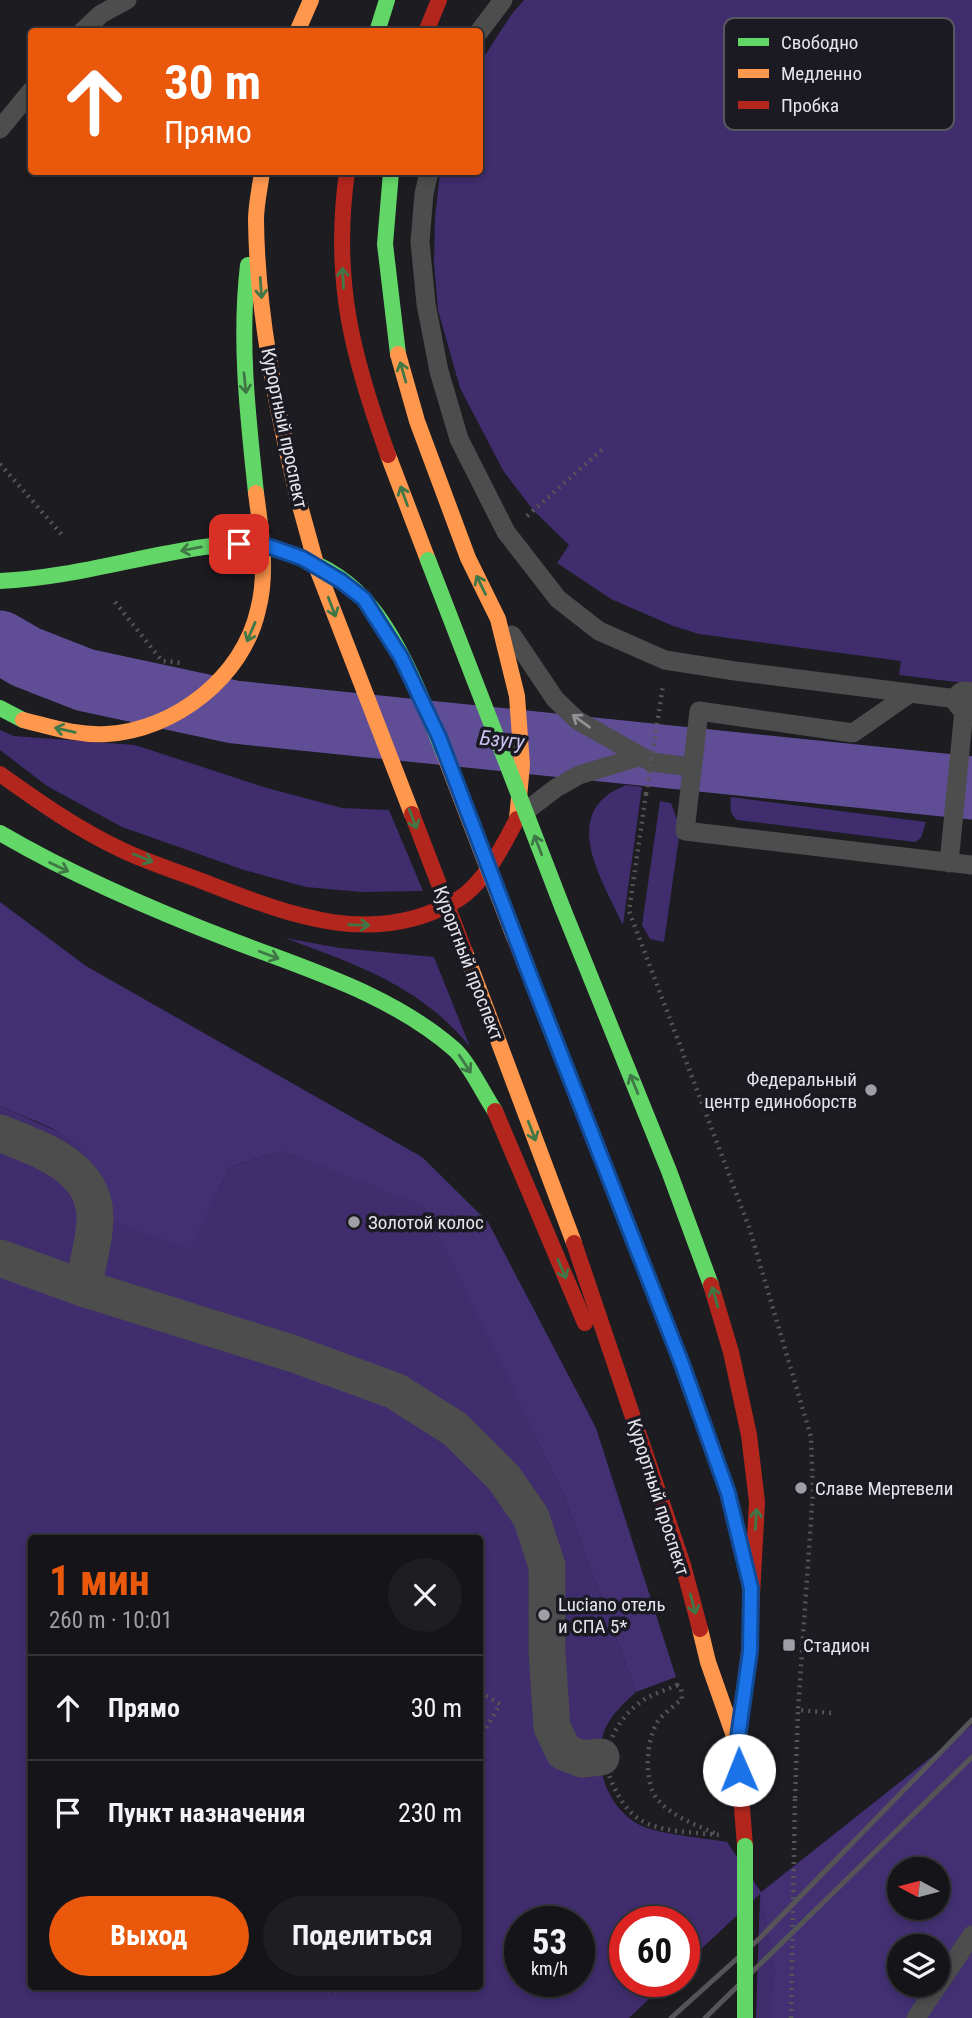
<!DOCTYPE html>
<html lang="ru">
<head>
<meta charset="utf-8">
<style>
  body { margin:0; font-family:"Roboto Condensed",sans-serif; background:#1e1e22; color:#f1f3f6; height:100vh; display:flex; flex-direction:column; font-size:26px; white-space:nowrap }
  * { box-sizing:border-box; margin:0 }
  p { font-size:23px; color:#9d9fa2 }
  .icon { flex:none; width:38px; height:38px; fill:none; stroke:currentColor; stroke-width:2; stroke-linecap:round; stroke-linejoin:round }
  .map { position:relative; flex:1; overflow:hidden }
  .details { position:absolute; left:28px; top:1535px; width:455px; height:455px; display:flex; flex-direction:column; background:#151519; border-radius:7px; box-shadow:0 4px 10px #0003,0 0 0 2px #343438 }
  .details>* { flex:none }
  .guide { position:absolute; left:28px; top:28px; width:455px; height:147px; border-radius:7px; box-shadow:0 4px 10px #0003,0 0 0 2px #343438; background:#ea580c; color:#fff; overflow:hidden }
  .needle { width:46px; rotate:277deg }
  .tools { position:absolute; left:887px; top:1857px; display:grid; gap:14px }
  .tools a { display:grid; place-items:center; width:63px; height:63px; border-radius:50%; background:#151519; box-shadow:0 4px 10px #0003,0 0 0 2px #343438; font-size:35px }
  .speed { position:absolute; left:504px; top:1906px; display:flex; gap:14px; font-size:35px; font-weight:700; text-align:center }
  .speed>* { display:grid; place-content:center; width:91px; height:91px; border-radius:50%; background:#151519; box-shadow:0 4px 10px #0003,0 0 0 2px #343438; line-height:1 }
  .speed small { font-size:18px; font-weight:400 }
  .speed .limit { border:10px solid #d22; background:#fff; color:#111 }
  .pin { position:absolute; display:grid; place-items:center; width:60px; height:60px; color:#fff; margin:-30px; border-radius:14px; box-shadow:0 4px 10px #0006 }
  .me { position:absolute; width:77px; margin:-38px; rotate:359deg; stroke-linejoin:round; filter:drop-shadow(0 0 5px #0008) }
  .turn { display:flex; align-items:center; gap:24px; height:147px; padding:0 21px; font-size:32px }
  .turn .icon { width:91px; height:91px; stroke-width:2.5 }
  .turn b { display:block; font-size:49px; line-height:60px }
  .round { display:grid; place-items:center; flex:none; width:74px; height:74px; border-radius:37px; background:#1e1e22 }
  .overview { display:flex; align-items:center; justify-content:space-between; height:119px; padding:0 21px }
  h1 { font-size:42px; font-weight:700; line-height:52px; color:#ea580c }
  .primary-button { display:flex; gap:14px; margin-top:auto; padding:14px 21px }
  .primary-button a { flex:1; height:80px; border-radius:42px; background:#ea580c; color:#fff; font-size:28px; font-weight:700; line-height:80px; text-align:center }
  .primary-button a+a { background:#1e1e22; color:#f1f3f6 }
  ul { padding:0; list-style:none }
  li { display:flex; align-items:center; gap:21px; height:105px; padding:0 21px; border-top:2px solid #343438 }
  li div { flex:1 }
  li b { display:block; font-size:26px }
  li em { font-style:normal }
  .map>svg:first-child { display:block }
</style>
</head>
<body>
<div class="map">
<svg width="972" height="2018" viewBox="0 0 972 2018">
  <rect width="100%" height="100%" fill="#1c1c21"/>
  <g fill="#3f2d6d" fill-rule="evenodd">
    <path d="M524 0H972V684L899 675 901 661 699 634 673 626 611 599 557 563 569 545 534 511 504 472 460 388 438 310 434 263 435 218 440 172H480V63L511 15Z"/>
    <path d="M0 730 14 736 135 745 267 788 342 808 389 810 423 891 361 892 306 887 244 870 122 827 47 786 0 750Z"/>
    <path d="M626 785 642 787 623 925C602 879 557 812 626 785Z"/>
    <path d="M731 797 926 822 921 838 915 842 737 820C729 813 730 807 731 797Z"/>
    <path d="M660 801 671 803 676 817 681 823 664 942 650 939 642 925Z"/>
    <path d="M285 938 340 948 434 957 470 1047C421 986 355 964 285 938Z"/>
    <path d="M0 1106 70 1137 90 1160 98 1186 190 1248 230 1167 281 1151 426 1207 562 1491 636 1692C624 1703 612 1714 605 1729 591 1763 608 1811 642 1826 659 1834 705 1838 727 1842L761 1892 972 1725V2018H756L760 1894 684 1965V1922H625V1981H668L629 2018H0ZM32 1538H480V1986H32ZM900 1869H938V1908H900ZM520 1922H579V1981H520ZM900 1946H938V1984H900Z"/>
  </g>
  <g fill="#423073" fill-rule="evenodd">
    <path d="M0 902 86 966 422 1157 488 1222 596 1428 676 1677 636 1692 562 1491 425 1207 281 1151 230 1167 190 1249 101 1217C94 1135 68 1136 0 1106Z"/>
    <path d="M972 1725V2018H771L775 1971 761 1893ZM900 1869H938V1908H900ZM900 1946H938V1984H900Z"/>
  </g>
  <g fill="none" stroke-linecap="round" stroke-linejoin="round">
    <path stroke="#5f4d96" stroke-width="63" d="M0 642 26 657 85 680 234 712 972 788"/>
    <g stroke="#555457" stroke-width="4.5" stroke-dasharray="2 5" stroke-linecap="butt">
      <path d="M0 464 64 537"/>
      <path d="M527 516 605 447"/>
      <path d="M115 602 162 661 182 663"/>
      <path d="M646 794 629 911 749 1227 811 1437 813 1491 798 1710 831 1713"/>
      <path d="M206 1538 208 1535 214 1538"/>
      <path d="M677 1685 681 1687 682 1699C674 1706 664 1713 658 1721 646 1739 643 1783 658 1800 674 1818 697 1825 719 1835 694 1832 661 1833 639 1819 627 1811 619 1798 613 1785 598 1754 615 1720 642 1701 652 1694 666 1690 677 1685Z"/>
      <path d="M480 1692 500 1704 480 1739"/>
      <path d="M795 1798 798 1710"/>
      <path d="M323 1986 334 1993 338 1986"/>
    </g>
    <g stroke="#4d4d4e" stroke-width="19">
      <path d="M82 32 101 14 127 0"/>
      <path d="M479 32 503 0"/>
      <path d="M0 129 32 90"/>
      <path d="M429 172 424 194 420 242 426 304 439 371 459 439 506 532 558 599 599 631 665 660 735 671 965 700 949 863"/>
      <path d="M512 635 555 699 577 720 651 762 692 767"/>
      <path d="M909 694 853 733 699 711 685 831 972 865"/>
      <path d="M522 814 556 788 579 775 639 757"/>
      <path d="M916 2018 972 1935"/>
    </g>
    <g stroke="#4d4d4e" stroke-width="37">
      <path d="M965 700 972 701"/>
      <path d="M0 1133C39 1149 95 1166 95 1218 95 1240 87 1265 83 1288"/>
      <path d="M0 1258 83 1288 294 1354 395 1391 455 1429 504 1478 531 1517 547 1566V1652L552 1727 564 1752 582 1759 601 1757"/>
    </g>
    <g stroke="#63d668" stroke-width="16">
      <path d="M377 32 387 0"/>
      <path d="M391 172 385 244 398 354"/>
      <path d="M248 265C239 342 248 417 256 493"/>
      <path d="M0 708 23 720"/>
      <path d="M0 833C75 877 155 911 236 942 312 971 392 995 454 1049 468 1061 484 1095 495 1111"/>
      <path d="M563 909 669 1171 711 1285"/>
      <path d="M676 1349 728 1493 749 1579"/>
    </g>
    <g stroke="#ff974d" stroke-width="16">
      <path d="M297 32 311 0"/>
      <path d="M262 172C260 188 256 204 256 220 257 313 276 405 297 495"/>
      <path d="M398 354 417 421 468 558 498 619 517 696 522 765 517 819"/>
      <path d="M388 455 428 560"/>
      <path d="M465 952 574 1243"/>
      <path d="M700 1629 708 1662 734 1736"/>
    </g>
    <g stroke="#b3261e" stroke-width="16">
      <path d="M426 32 439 0"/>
      <path d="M347 172C332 279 352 356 388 455"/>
      <path d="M0 774C39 802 79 830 122 850 149 863 179 872 207 883 289 915 374 949 457 900 484 884 503 846 517 819"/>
      <path d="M514 937 676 1349"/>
      <path d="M495 1111 585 1323"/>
      <path d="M574 1243 683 1565 700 1629"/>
      <path d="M711 1285 731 1352 749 1435 757 1502 749 1651 737 1745 745 1846"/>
    </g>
    <g stroke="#555558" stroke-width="5">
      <path d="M671 2018 760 1938 972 1720"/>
      <path d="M705 2018 972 1757"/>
    </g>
    <g stroke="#555457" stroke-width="4.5" stroke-dasharray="2 5" stroke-linecap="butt">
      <path d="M646 794 663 686"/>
      <path d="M791 2018 795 1798"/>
    </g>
    <g stroke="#63d668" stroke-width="16">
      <path d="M428 560 563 909"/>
      <path d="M0 581C70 578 135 557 204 547 264 538 332 558 371 607 402 645 426 708 444 754"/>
      <path d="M745 1846V2018"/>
    </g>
    <g stroke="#ff974d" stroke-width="16">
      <path d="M297 495 318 571 412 814"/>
      <path d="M23 720C51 727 78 736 107 734 175 730 243 677 258 610 268 572 261 531 256 493"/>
      <path d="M444 754 514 937"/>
    </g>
    <path stroke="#b3261e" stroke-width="16" d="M412 814 465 952"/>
  </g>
  <defs><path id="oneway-shaft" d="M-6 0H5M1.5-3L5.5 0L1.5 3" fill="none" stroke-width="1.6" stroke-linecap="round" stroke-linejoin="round" transform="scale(1.75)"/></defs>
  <g stroke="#3f7846">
    <use href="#oneway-shaft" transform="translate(343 278) rotate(-93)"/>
    <use href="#oneway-shaft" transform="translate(261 288) rotate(86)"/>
    <use href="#oneway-shaft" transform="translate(403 372) rotate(-106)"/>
    <use href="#oneway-shaft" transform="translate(245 383) rotate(84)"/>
    <use href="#oneway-shaft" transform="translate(404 496) rotate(-110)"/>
    <use href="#oneway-shaft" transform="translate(191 549) rotate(169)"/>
    <use href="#oneway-shaft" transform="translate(481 585) rotate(-116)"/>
    <use href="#oneway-shaft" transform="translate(332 607) rotate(69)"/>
    <use href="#oneway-shaft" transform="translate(251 632) rotate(113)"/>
    <use href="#oneway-shaft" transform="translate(65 730) rotate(-167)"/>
    <use href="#oneway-shaft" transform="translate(413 819) rotate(69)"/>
    <use href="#oneway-shaft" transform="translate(538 845) rotate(-111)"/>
    <use href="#oneway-shaft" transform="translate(143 858) rotate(22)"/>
    <use href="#oneway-shaft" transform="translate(59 867) rotate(25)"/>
    <use href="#oneway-shaft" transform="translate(359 925) rotate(2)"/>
    <use href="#oneway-shaft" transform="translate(269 955) rotate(21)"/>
    <use href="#oneway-shaft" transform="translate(465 1064) rotate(57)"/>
    <use href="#oneway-shaft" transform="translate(634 1084) rotate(-112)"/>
    <use href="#oneway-shaft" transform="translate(532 1131) rotate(69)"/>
    <use href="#oneway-shaft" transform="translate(562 1269) rotate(67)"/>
    <use href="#oneway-shaft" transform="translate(715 1297) rotate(-106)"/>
    <use href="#oneway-shaft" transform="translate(756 1519) rotate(-86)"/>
    <use href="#oneway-shaft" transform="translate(693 1604) rotate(75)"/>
  </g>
  <use stroke="#919195" href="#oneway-shaft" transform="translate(581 721) rotate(-144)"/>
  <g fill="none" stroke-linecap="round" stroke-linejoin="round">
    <defs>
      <path id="route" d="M239 544 265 545 302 558 341 581 364 599 401 657 439 737 534 986 682 1364 728 1493 751 1588 750 1651 737 1745 739 1770"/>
    </defs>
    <use href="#route" stroke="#114b97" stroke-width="18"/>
    <use href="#route" stroke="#1a73e8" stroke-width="12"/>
  </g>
  <g fill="#9f9ea4" stroke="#1b1a23" stroke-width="2.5">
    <circle cx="871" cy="1090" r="7"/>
    <circle cx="354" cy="1222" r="7"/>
    <circle cx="801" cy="1488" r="7"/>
    <circle cx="544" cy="1615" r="7"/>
    <rect x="782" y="1638" width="14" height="14" rx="3.5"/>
  </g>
  <g text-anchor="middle" stroke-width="7" stroke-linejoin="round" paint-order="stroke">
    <g font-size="19" fill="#e5e4eb" stroke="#1b1a23">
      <text transform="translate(285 428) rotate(78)" y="7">Курортный проспект</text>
      <text transform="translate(469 963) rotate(69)" y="7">Курортный проспект</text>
      <text transform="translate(659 1497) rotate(72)" y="7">Курортный проспект</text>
    </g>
    <g font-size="19" fill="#e5e4eb" stroke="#1b1a23" text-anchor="start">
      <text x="857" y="1086" text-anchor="end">Федеральный<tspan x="857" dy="22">центр единоборств</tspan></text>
      <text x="368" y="1229">Золотой колос</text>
      <text x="815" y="1495">Славе Мертевели</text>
      <text x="558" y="1611">Luciano отель<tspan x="558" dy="22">и СПА 5*</tspan></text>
      <text x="803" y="1652">Стадион</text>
    </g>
    <g font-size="21" font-style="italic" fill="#cbc3f0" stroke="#1b1a23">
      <text transform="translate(502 740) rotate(6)" y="7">Бзугу</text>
    </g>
  </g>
  <rect x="724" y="18" width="230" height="112" rx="10" fill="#1b1a23" stroke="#58575f" stroke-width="2"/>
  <rect x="738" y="38" width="31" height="8" fill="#63d668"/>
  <rect x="738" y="69" width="31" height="9" fill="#ff974d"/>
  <rect x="738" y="101" width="31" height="8" fill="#b3261e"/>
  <g font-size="19" fill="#e5e4eb">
    <text x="781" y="49">Свободно</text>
    <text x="781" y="80">Медленно</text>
    <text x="781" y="112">Пробка</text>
  </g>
</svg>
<div class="tools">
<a><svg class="needle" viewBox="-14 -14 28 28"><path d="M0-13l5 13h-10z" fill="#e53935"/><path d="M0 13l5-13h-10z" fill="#9d9fa2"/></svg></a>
<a><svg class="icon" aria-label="layers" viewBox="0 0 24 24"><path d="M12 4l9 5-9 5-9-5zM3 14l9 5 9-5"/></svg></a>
</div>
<div class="speed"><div>53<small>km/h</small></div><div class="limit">60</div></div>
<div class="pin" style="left:239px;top:544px;background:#d93025"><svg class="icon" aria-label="arrive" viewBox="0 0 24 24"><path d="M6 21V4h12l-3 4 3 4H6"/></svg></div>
<svg class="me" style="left:739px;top:1770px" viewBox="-20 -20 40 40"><circle r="19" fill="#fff"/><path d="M0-13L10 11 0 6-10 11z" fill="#1a73e8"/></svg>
<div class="guide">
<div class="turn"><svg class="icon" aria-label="ahead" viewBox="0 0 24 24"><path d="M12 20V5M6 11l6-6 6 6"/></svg><div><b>30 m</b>Прямо</div></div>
</div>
<section class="details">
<div class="overview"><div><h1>1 мин</h1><p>260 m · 10:01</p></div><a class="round"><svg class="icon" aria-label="close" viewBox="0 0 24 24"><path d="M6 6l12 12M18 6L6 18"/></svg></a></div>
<ul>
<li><svg class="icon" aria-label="ahead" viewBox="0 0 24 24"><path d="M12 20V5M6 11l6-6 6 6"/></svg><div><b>Прямо</b></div><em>30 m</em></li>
<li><svg class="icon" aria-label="arrive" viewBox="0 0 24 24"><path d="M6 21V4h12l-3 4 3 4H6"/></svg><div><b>Пункт назначения</b></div><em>230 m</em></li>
</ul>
<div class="primary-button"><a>Выход</a><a>Поделиться</a></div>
</section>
</div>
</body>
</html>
